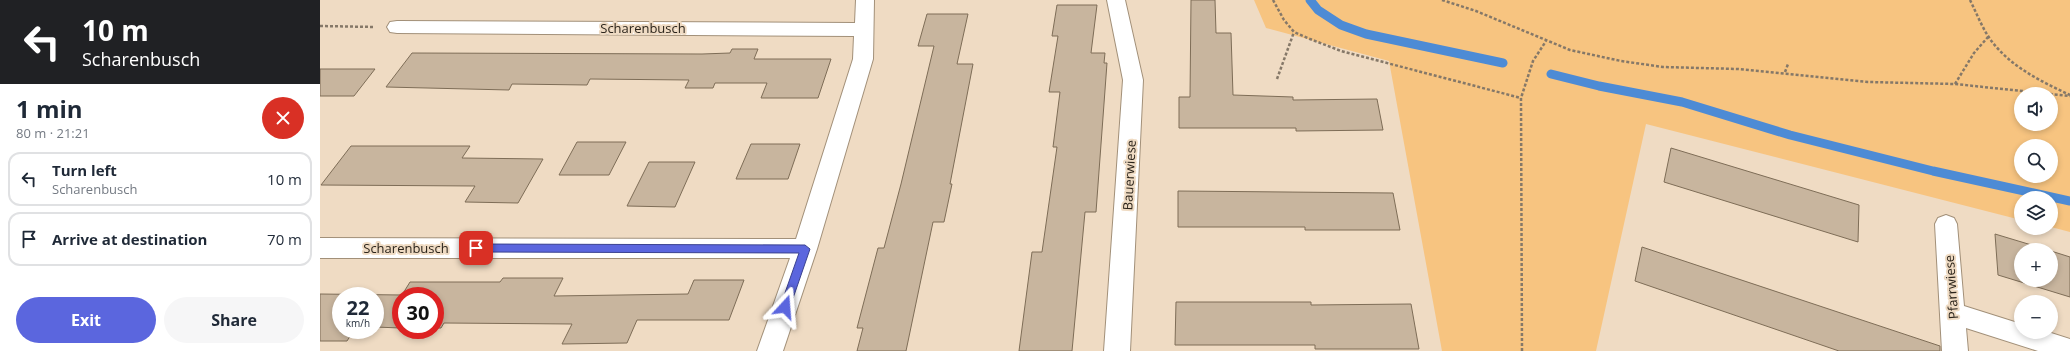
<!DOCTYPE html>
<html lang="en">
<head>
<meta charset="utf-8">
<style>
  body { margin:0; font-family:"Open Sans",sans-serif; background:#f6f6f7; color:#1f2937; height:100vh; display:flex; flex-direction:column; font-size:15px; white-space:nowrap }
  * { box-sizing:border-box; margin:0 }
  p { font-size:13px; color:#747a83 }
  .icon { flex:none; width:22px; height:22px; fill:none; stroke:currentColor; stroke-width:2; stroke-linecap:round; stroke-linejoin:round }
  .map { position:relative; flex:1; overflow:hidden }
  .drawer { display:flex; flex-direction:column; background:#fff; width:320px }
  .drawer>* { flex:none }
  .top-card { background:#202124; color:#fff; overflow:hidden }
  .tools { position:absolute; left:1694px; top:87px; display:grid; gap:8px }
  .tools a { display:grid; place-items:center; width:44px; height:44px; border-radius:50%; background:#fff; box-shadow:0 2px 6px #0003; font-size:20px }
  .speed { position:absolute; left:12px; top:287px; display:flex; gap:8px; font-size:20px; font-weight:700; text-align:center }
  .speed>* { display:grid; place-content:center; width:52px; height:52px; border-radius:50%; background:#fff; box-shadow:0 2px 6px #0003; line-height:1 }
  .speed small { font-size:10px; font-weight:400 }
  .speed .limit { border:6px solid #d22; background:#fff; color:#111 }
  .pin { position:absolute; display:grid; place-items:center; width:34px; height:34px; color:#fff; margin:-17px; border-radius:8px; box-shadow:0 2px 6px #0006 }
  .me { position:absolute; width:44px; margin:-22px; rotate:19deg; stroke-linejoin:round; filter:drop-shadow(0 0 3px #0008) }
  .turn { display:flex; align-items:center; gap:14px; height:84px; padding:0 16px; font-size:18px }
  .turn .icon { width:52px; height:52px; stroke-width:2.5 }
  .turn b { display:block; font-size:28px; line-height:34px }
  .round { display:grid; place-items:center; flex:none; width:42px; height:42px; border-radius:21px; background:#f6f6f7 }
  .summary { display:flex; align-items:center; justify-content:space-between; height:68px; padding:0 16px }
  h1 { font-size:24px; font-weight:700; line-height:30px }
  .cta { display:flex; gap:8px; margin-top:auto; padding:8px 16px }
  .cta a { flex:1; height:46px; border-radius:24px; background:#5b66de; color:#fff; font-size:16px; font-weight:700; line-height:46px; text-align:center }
  .cta a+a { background:#f6f6f7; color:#1f2937 }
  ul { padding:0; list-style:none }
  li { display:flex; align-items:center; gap:12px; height:54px; margin:0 8px 6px; padding:0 8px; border:2px solid #e0e1e3; border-radius:12px }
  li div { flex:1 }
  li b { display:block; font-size:15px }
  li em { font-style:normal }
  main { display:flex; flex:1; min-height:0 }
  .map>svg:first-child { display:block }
</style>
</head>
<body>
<main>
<section class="drawer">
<div class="top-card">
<div class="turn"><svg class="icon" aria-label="left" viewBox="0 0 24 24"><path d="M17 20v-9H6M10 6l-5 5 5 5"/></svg><div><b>10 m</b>Scharenbusch</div></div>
</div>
<div class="summary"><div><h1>1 min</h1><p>80 m · 21:21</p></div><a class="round" style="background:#d93025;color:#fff"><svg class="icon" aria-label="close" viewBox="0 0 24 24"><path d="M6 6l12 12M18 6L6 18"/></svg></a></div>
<ul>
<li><svg class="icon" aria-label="left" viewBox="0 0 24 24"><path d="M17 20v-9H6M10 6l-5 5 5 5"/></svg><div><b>Turn left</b><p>Scharenbusch</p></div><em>10 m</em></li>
<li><svg class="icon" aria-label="arrive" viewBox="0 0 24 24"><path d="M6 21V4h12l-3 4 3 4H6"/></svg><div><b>Arrive at destination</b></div><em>70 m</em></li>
</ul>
<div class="cta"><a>Exit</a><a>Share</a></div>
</section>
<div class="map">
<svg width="1750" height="351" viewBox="0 0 1750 351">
  <rect width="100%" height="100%" fill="#efdbc3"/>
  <path fill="#f7c480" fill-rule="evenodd" d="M934 0H1750V232L1731 227V198H1701V220L1326 124 1276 351H1122L1069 61 946 28ZM1701 94H1731V124H1701ZM1701 146H1731V176H1701Z"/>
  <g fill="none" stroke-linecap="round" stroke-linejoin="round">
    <g stroke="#4d8bd5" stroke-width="9">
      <path d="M990 0 998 10 1021 25 1046 34 1183 63"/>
      <path d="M1231 74 1279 86 1362 102 1470 135 1613 171 1750 201"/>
    </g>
  </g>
  <g fill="#c8b59e" stroke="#7e6d57">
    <path d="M871 0H895L896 33H911L913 95 973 97V100L1057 99 1063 130 976 131V128H859V97H870Z"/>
    <path d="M737 5H777L771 53H785L784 63H787L776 212H765L752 351H699L712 252H722L737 147H733L740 92H729L738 36H732Z"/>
    <path d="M607 14H648L637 64H653L630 184H632L624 222H613L586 351H537L543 328H537L558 248H564L581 184 614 46H598Z"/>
    <path d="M412 49H438L434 59H511L498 98H441L447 83H395L393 88H365L369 80 270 79 267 85 192 84 189 90 66 87 92 53 382 54 410 53Z"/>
    <path d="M0 69H55L34 96H0Z"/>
    <path d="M257 142H306L289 175H239Z"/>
    <path d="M431 144H480L468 179H416Z"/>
    <path d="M31 146H150L142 158 223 159 198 203 145 202 155 186 1 185Z"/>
    <path d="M1351 148 1539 205 1538 242 1344 182Z"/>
    <path d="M329 162H375L355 207 307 206Z"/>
    <path d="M858 191 1073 193 1080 230H985V227H858Z"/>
    <path d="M1675 234 1728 250H1701V280H1731V251L1750 257V297L1678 275Z"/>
    <path d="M1322 247 1620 346V351H1519L1315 281Z"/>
    <path d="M183 278H243L234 296 368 294 374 280H424L409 320H317L307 343 242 344 252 324 124 323 121 328H115V296H81V328L55 327V296H21V330H34L27 341H0V294L82 295 90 282H180Z"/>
    <path d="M856 302H991V305L1091 304 1099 349H995V345H855Z"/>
  </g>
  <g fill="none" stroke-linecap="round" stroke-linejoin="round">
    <defs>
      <g id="minor">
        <path d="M536 0H554L553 59 497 249 463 351H437L470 258H0V238L476 239 533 59 534 36 77 33 70 32 67 27 70 22 77 21 535 23Z"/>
        <path d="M787 0H805L823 80 810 351H784L803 80Z"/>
        <path d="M1626 215 1634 218 1637 224 1644 306 1701 324V332H1728L1750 339V351H1718L1646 328 1648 351H1622L1615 224 1618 218Z"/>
      </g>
    </defs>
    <use href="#minor" stroke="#a29079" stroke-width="2"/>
    <g stroke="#857868" stroke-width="2.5" stroke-dasharray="3 2" stroke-linecap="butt">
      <path d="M953 0 964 20 974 32 990 39 1021 51 1201 98"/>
      <path d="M1122 0 1156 11 1250 50 1301 61 1343 67 1418 69 1548 82 1635 84 1750 96"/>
      <path d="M1650 0C1656 12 1661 25 1668 36 1687 65 1720 81 1750 95"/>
      <path d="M0 26 55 27"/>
      <path d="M1465 72 1468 64"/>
      <path d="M957 79 974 32"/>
      <path d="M1635 84 1654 53 1668 37"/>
      <path d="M1202 351 1201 98 1213 61 1226 41"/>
    </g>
    <use href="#minor" fill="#fff" fill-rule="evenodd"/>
  </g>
  <path fill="#5b66de" stroke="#3b4290" d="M156 244 485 245 490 249 470 307 465 312 460 307 479 253 156 252 151 248Z"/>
  <g text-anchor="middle" stroke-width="4" stroke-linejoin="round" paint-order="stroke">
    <g font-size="13" fill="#2b241b" stroke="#efdbc3">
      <text x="323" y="33">Scharenbusch</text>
      <text transform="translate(809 175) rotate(-87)" y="5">Bauerwiese</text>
      <text x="86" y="253">Scharenbusch</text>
      <text transform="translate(1631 287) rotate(-94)" y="5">Pfarrwiese</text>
    </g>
  </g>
</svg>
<div class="tools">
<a><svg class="icon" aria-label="sound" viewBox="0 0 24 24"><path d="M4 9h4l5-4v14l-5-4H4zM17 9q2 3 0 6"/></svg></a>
<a><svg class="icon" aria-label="search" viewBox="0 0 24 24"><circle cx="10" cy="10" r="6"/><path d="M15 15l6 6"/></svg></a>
<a><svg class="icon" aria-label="layers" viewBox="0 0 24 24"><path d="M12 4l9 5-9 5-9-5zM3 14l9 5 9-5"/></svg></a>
<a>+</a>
<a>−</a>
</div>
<div class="speed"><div>22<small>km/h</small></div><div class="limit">30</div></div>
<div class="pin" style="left:156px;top:248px;background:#d93025"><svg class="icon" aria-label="arrive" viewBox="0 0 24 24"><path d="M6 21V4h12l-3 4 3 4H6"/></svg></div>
<svg class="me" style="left:465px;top:307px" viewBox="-20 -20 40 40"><path d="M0-17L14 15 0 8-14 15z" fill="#5b66de" stroke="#fff" stroke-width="4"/></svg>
</div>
</main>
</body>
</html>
